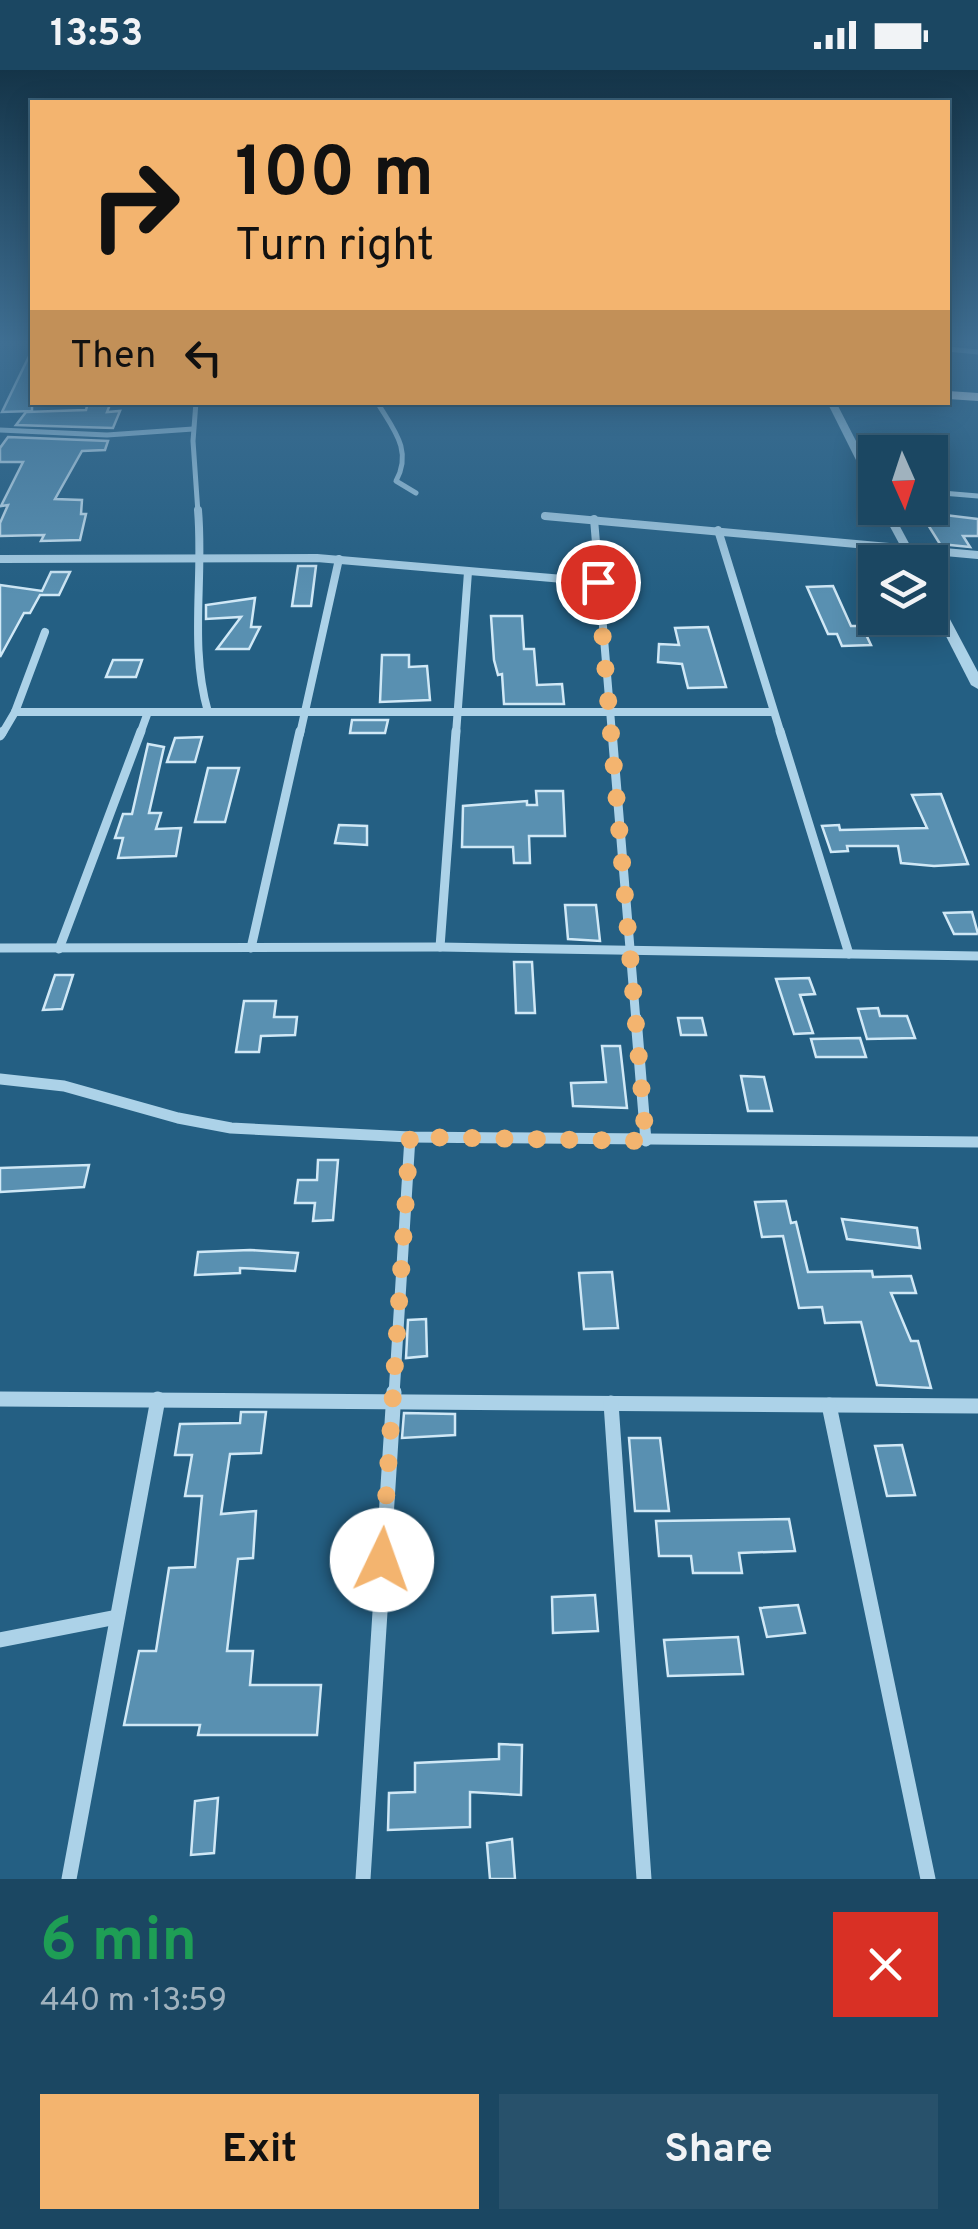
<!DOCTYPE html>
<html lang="en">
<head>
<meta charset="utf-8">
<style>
  body { margin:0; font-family:Overpass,sans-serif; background:#28516b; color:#f1f3f6; height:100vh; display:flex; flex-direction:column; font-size:38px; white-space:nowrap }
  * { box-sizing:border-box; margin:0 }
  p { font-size:32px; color:#a0b2be }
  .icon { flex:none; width:55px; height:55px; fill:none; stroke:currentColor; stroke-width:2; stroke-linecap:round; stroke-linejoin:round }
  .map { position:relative; height:1809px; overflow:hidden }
  .side { display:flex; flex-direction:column; background:#1b4762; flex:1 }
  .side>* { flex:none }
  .hud { position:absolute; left:30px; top:30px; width:920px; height:305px; border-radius:0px; box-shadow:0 5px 25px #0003,0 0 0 2px #395f77; background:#f3b46f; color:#111; overflow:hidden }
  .needle { width:65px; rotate:177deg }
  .fabs { position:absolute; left:858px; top:365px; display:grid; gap:20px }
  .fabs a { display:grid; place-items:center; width:90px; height:90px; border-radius:0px; background:#1b4762; box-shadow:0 5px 25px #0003,0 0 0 2px #395f77; font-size:50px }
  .pin { position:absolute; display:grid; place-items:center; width:85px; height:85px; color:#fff; margin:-42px; border:5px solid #fff; border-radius:50%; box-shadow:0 2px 10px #0007 }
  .me { position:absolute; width:110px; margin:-55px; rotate:3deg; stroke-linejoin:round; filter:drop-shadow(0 0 8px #0008) }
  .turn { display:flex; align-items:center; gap:35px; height:210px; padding:0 40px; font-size:45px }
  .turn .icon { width:130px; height:130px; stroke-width:2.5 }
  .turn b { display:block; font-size:70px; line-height:85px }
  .then { display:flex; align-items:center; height:95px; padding:0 40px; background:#0003; gap:20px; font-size:38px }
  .round { display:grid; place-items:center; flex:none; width:105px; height:105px; border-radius:0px; background:#28516b }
  .summary { display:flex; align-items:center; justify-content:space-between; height:170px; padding:0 40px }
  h1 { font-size:60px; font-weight:700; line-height:75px; color:#1e9e55 }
  .primary-button { display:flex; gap:20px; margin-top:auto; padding:20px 40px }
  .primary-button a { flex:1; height:115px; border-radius:0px; background:#f3b46f; color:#111; font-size:40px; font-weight:700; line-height:115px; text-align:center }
  .primary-button a+a { background:#28516b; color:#f1f3f6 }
  .status { display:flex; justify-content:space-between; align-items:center; height:70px; padding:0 50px; background:#1b4762; direction:ltr }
  .status svg { height:28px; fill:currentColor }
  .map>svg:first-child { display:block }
</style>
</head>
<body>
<div class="status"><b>13:53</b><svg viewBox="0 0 49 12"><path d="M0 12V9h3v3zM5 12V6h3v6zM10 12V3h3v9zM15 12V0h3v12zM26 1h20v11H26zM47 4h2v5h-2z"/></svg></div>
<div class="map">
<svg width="978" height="1809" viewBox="0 0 978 1809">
  <rect width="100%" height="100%" fill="#245f83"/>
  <g fill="#5990b1" stroke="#d0e8f6" stroke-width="2.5">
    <path d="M32 280V341L2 342Z"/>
    <path d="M88 332H111L107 342 120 341 113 358 16 355 26 342 86 340Z"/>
    <path d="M8 367 108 371 105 380 82 381 55 429 82 430 81 444H86L80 470 41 471 44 465 0 466V453L8 435 1 436 23 392H0V378Z"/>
    <path d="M920 442 978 449V466H963L970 477 940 474Z"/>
    <path d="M298 496H316L311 536H292Z"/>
    <path d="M51 502H70L59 525H40L30 543H24L0 587V515L42 521Z"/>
    <path d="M833 516 851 556H862L871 575 842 576 837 564H828L807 517Z"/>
    <path d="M255 528 251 557H260L249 579H217L241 547 206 549V535Z"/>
    <path d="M491 546H522L524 579H534L537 615 562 614 564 634H504L502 604 498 605 494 590Z"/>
    <path d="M708 557 726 617 688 618 682 594 658 592 659 574 679 575 675 558Z"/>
    <path d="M382 585H409V597L427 596 430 630 380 632Z"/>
    <path d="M113 590H142L136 607H106Z"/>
    <path d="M352 650H388L385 663H350Z"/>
    <path d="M202 667 195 692H167L175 668Z"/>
    <path d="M148 674 164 677 149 743H161L156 759 181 758 176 786 118 788 123 768H115L123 744H132Z"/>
    <path d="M208 698H239L225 752H195Z"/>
    <path d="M536 721H563L565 766H529L530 793H514L513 777H462L463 736 527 731V735H537Z"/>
    <path d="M941 724 968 794 934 796 901 793 898 776H847L848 781 831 782 822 756 839 755 840 760 927 758 912 725Z"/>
    <path d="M339 755 367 756V775L335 773Z"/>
    <path d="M565 835H596L600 871 568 869Z"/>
    <path d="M972 842 978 864H954L944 843Z"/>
    <path d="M514 892H532L535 943H516Z"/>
    <path d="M55 905H73L62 939 43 940Z"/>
    <path d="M809 908 815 924 800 925 813 963 794 964 776 909Z"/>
    <path d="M244 931H276L274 947H297L295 965 261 966 259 982H236Z"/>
    <path d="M878 938 880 946H907L915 968 867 969 858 939Z"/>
    <path d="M678 948H702L706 965H681Z"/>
    <path d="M860 968 866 987H816L811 969Z"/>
    <path d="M602 976H620L627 1038 573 1036 571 1013 606 1012Z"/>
    <path d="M741 1006 764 1007 772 1041H748Z"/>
    <path d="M318 1090H338L333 1150 313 1151 315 1133H295L298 1110H317Z"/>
    <path d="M89 1095 84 1117 0 1122V1098Z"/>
    <path d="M786 1131 791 1153 796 1152 808 1202 872 1201 873 1207 911 1206 916 1223H891L911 1271H918L931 1318 877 1315 861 1252 825 1253 822 1237 799 1238 783 1166 762 1167 755 1132Z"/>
    <path d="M842 1149 917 1158 920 1178 847 1169Z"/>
    <path d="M250 1180 298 1183 295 1201 240 1198V1203L195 1205 198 1182Z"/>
    <path d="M612 1202 618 1258 584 1259 579 1203Z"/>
    <path d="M426 1249 427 1286 406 1288 408 1250Z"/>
    <path d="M241 1342H266L261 1383 230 1384 221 1444 256 1441 253 1488 238 1489 227 1581H253L250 1615H321L317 1665H198L200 1655H124L139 1581H156L169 1498 195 1497 202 1426H185L192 1385H175L180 1354 240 1353Z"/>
    <path d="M404 1343 455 1344V1365L402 1368Z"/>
    <path d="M629 1368H660L669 1441H635Z"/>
    <path d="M902 1375 915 1425 887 1426 875 1376Z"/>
    <path d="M789 1449 795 1481 739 1483 742 1503H693L691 1486H659L656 1451Z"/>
    <path d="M595 1525 598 1561 553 1563 552 1527Z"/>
    <path d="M798 1535 805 1563 767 1567 760 1538Z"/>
    <path d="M738 1567 743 1604 668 1606 664 1570Z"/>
    <path d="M499 1674 522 1675 521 1725 470 1722V1757L388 1760 389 1723 415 1722V1693L499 1689Z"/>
    <path d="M218 1728 214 1783 191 1785 195 1731Z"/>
    <path d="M512 1769 515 1809H490L487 1773Z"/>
  </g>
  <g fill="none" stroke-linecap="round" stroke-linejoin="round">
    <g stroke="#acd2e8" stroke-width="5">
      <path d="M948 279 978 282"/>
      <path d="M196 332 193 371 198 443"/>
      <path d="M377 332C393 359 413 380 396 411L416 423"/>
      <path d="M0 360 107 365 193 359"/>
      <path d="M930 422 978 426"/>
    </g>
    <g stroke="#acd2e8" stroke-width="8">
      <path d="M198 440C204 508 189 576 208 642"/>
      <path d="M545 446 978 485"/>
      <path d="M594 449 612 664"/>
      <path d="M718 460 781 664"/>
      <path d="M0 489 317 488 598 512"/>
      <path d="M15 642H772"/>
      <path d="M2 664 15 642 45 562"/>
      <path d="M140 664 148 642"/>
      <path d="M300 664 339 489"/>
      <path d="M456 664 468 502"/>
    </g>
    <g stroke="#acd2e8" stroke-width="9">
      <path d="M612 661 636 951"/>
      <path d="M780 661 849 884"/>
      <path d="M0 666 3 661"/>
      <path d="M440 877 456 661"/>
      <path d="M0 878 440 877 978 886"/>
      <path d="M251 878 300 661"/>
      <path d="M59 879 141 661"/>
    </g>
    <g stroke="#acd2e8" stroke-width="11">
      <path d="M636 948 646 1071"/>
      <path d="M0 1009 64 1016 178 1048 231 1058 410 1067 978 1072"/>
      <path d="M394 1325 410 1067"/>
    </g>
    <g stroke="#acd2e8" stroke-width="15">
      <path d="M0 1329 978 1336"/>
      <path d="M611 1333 644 1809"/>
      <path d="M829 1335 928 1809"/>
      <path d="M0 1570 117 1547"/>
      <path d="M69 1809 158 1329"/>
      <path d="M363 1809 394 1322"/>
    </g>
    <g fill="#acd2e8" fill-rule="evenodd">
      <path d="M827 332H836L875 408V421L870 418Z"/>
      <path d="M880 438H890L919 492H909Z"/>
      <path d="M930 519 936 523 978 602V619L971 615 930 535Z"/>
    </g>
    <path fill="#eef7fe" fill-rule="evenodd" d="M948 321 978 323V331L948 329Z"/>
  </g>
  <linearGradient id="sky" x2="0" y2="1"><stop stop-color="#143448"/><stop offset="0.52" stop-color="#3f6f93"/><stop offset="1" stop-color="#3f6f93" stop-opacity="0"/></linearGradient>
  <rect width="978" height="525" fill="url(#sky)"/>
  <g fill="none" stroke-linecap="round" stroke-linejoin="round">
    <path stroke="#f3b46f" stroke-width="18" stroke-dasharray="0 32.4" d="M382 1490 410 1067 646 1071 598 512"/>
  </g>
</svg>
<div class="fabs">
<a><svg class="needle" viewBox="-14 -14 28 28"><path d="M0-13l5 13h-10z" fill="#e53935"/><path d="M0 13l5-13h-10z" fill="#a0b2be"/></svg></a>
<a><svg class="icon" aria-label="layers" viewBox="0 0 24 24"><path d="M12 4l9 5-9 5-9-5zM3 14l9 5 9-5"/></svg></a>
</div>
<div class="pin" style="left:598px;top:512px;background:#d93025"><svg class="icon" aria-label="arrive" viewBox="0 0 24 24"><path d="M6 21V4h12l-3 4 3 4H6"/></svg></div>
<svg class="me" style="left:382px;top:1490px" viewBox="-20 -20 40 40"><circle r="19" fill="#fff"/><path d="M0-13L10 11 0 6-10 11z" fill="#f3b46f"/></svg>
<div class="hud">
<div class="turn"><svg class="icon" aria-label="right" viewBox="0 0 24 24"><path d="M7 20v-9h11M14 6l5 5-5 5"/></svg><div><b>100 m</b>Turn right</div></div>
<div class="then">Then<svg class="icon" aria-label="left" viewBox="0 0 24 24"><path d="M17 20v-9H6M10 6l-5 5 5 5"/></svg></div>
</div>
</div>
<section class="side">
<div class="summary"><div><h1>6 min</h1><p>440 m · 13:59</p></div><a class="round" style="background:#d93025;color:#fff"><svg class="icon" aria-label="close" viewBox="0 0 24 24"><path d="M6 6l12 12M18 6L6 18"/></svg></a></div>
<div class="primary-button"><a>Exit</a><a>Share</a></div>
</section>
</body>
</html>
